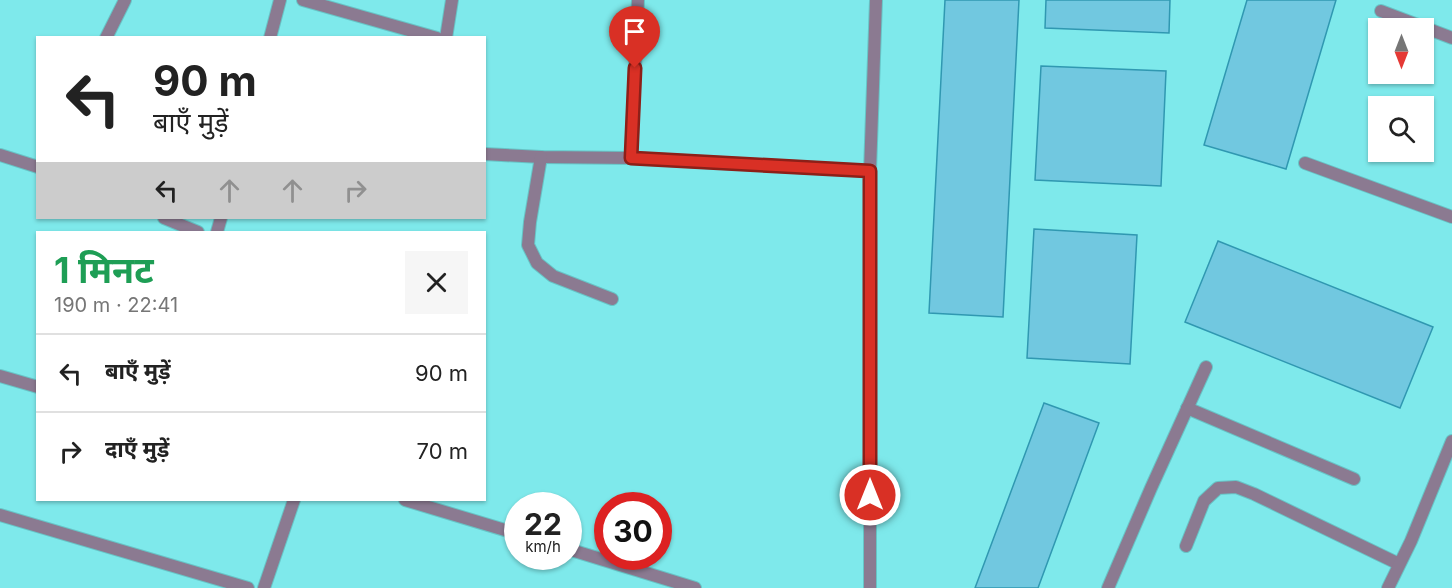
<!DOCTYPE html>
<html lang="hi">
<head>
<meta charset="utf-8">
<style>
  body { margin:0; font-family:Inter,"Noto Sans Devanagari",sans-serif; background:#f6f6f6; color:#222; height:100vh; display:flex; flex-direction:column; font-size:22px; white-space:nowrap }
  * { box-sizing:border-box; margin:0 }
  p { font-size:20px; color:#767676 }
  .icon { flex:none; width:33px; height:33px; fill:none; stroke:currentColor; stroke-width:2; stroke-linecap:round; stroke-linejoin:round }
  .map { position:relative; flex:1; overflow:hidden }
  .panel { position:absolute; left:36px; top:231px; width:450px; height:270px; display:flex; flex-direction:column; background:#fff; border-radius:0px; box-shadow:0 2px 4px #0004 }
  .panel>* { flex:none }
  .guide { position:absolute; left:36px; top:36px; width:450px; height:183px; border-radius:0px; box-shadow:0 2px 4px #0004; background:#fff; color:#222; overflow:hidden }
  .needle { width:39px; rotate:180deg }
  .controls { position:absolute; left:1368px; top:18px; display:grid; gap:12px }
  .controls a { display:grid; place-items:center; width:66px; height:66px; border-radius:0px; background:#fff; box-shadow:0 2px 4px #0004; font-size:30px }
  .speed { position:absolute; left:504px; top:492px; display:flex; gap:12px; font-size:30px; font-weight:700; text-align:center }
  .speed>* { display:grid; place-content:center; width:78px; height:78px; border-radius:50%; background:#fff; box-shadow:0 2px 4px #0004; line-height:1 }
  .speed small { font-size:15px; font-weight:400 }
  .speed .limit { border:9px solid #d22; background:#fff; color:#111 }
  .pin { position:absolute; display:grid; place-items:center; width:51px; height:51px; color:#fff; margin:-62px -26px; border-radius:50% 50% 50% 0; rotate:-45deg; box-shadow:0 0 6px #0007 }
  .pin .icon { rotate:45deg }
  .me { position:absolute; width:66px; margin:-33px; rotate:0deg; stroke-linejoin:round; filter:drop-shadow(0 0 4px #0008) }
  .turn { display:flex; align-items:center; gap:21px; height:126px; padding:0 18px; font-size:27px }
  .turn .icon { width:78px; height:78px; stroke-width:2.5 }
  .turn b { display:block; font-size:42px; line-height:51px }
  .lanes { display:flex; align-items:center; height:57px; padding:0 18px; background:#0003; justify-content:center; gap:30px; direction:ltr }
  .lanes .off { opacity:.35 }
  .round { display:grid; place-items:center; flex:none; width:63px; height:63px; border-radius:0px; background:#f6f6f6 }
  .head { display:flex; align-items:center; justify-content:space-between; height:102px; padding:0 18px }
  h1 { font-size:36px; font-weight:700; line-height:45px; color:#1e9e55 }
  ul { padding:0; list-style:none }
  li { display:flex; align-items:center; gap:18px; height:78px; padding:0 18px; border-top:2px solid #e0e0e0 }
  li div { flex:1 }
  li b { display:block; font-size:22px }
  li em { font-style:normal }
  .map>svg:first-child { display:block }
</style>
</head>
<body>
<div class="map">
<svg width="1452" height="588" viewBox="0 0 1452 588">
  <rect width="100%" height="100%" fill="#7ee9eb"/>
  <g fill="#71c8e0" stroke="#3098b1" stroke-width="1.5">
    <path d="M945 0H1019L1003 317 929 313Z"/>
    <path d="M1046 0H1170L1169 33 1045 28Z"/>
    <path d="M1247 0H1336L1286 169 1204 145Z"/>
    <path d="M1041 66 1166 71 1161 186 1035 180Z"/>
    <path d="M1034 229 1137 235 1130 364 1027 358Z"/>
    <path d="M1218 241 1433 327 1400 408 1185 322Z"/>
    <path d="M1044 403 1099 423 1038 588H975Z"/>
  </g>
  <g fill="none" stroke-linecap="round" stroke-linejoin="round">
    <defs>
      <g id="minor">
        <path d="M303 0 437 38"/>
        <path d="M1381 11 1452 38"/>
        <path d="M106 38 125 0"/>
        <path d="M270 38 280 0"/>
        <path d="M446 38 452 0"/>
        <path d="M484 154 541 157 631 158 870 171"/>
        <path d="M0 155 38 167"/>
        <path d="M541 157 530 222 528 245 537 263 553 276 612 299"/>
        <path d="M631 158 638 0"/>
        <path d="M1305 163 1452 217"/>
        <path d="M164 218 198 232"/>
        <path d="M217 232 221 218"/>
        <path d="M0 376 38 387"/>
        <path d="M1187 408 1354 479"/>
        <path d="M405 500 518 534"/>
        <path d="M0 515 248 588"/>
        <path d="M1186 546 1204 501 1218 488 1236 487 1254 494 1399 564"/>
        <path d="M568 549 695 588"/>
        <path d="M264 588 294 500"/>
        <path d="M870 588V171L876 0"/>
        <path d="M1108 588 1151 488 1206 367"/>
        <path d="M1388 588 1411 541 1452 441"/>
      </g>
    </defs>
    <use href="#minor" stroke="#67c4c6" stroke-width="14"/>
    <use href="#minor" stroke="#8b7a91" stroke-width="12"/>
  </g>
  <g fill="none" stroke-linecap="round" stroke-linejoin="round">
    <defs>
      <path id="route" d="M635 68 631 158 870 171V495"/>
    </defs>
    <use href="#route" stroke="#8d1f18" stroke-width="15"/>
    <use href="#route" stroke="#d93025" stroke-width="10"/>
  </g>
</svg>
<div class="controls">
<a><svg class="needle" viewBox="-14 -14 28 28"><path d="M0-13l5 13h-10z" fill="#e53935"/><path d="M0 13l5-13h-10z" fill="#767676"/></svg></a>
<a><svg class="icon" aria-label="search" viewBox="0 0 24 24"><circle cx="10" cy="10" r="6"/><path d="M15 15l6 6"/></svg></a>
</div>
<div class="speed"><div>22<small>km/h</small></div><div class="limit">30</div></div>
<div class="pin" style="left:635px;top:68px;background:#d93025"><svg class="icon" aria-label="arrive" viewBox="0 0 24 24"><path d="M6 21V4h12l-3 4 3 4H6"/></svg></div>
<svg class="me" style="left:870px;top:495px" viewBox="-20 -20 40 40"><circle r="17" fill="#d93025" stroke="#fff" stroke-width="3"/><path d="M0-11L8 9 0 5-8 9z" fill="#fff"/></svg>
<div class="guide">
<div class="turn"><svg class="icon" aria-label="left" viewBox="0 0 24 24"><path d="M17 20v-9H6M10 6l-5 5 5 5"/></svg><div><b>90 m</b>बाएँ मुड़ें</div></div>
<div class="lanes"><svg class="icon" aria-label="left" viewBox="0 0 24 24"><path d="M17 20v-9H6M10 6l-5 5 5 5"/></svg><svg class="icon off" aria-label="ahead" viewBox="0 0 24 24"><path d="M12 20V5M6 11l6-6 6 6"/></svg><svg class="icon off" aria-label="ahead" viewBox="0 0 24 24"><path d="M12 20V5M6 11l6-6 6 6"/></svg><svg class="icon off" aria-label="right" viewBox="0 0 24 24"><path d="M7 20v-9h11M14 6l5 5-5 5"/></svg></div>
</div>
<section class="panel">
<div class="head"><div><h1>1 मिनट</h1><p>190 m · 22:41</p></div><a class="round"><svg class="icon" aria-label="close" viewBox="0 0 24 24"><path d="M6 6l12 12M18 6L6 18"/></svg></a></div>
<ul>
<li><svg class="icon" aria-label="left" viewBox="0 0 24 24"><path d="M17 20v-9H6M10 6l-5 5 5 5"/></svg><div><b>बाएँ मुड़ें</b></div><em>90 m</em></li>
<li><svg class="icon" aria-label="right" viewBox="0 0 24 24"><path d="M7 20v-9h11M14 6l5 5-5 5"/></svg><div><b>दाएँ मुड़ें</b></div><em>70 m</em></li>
</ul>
</section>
</div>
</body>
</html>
